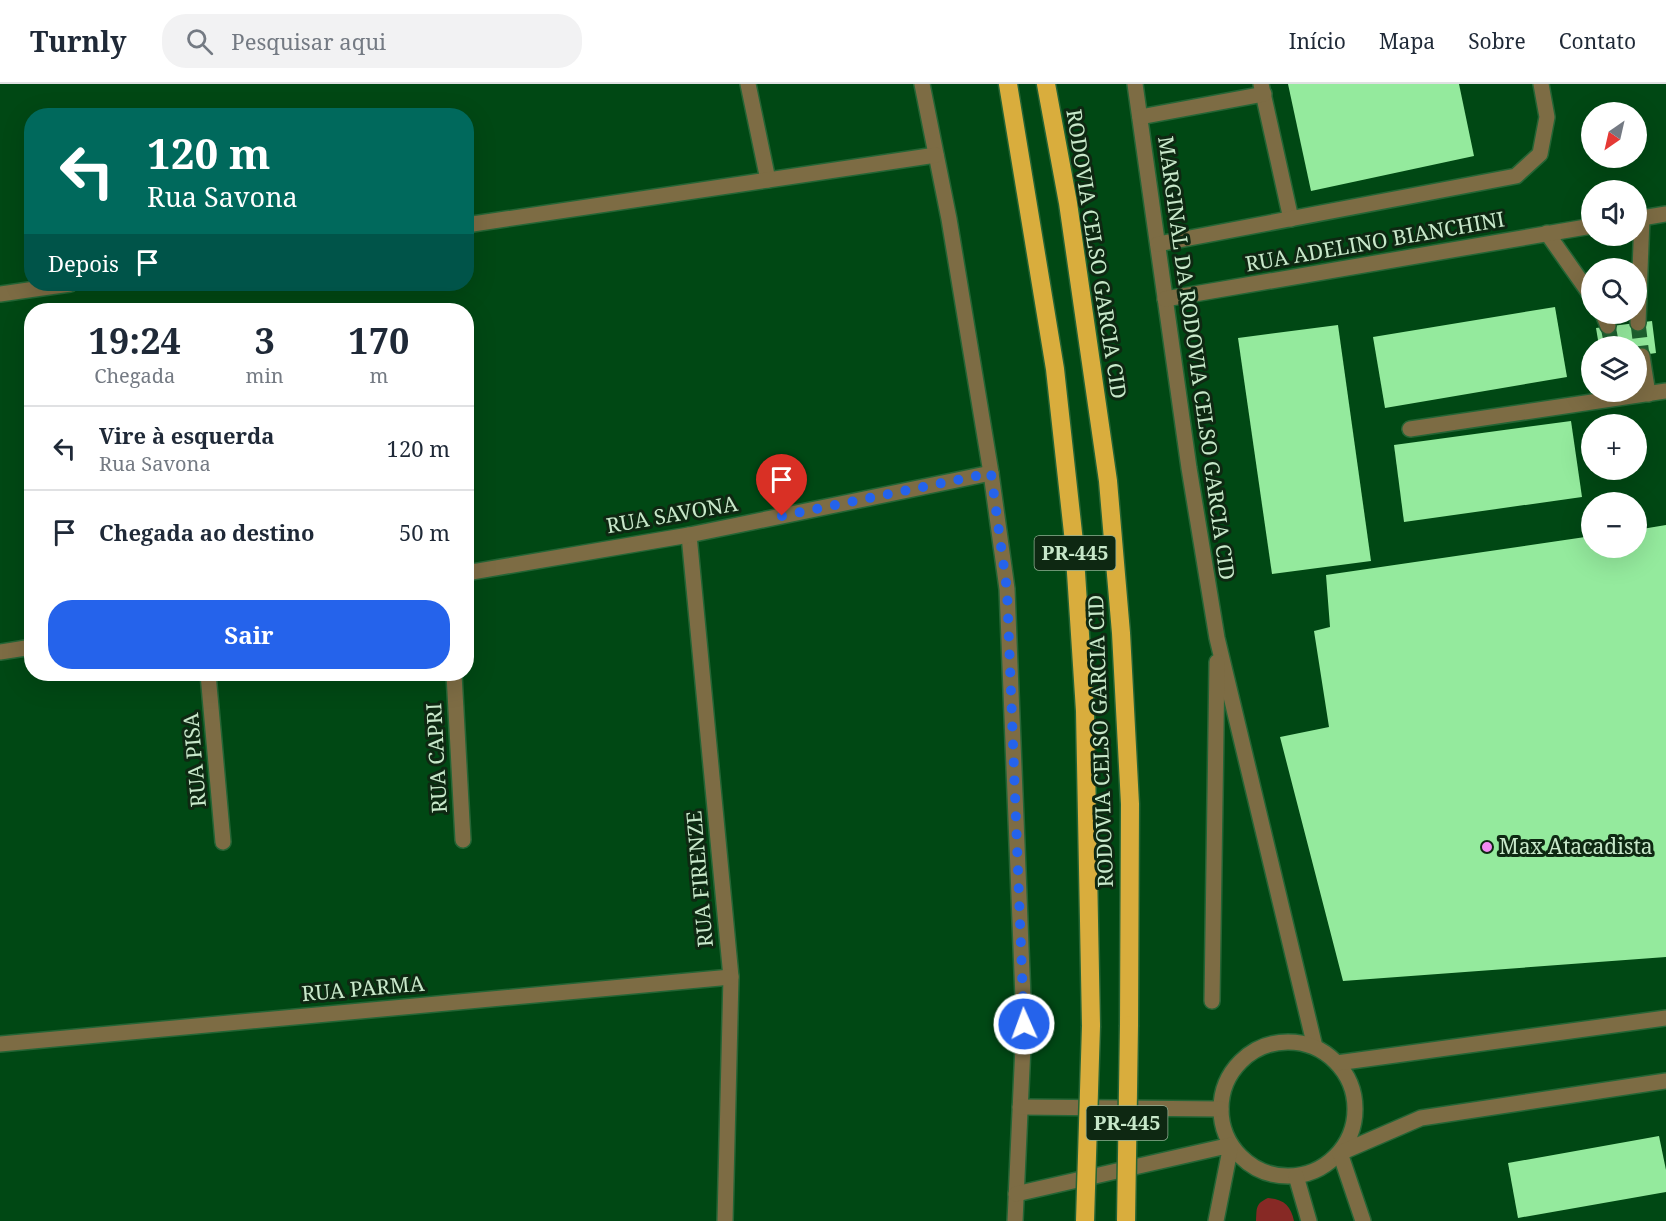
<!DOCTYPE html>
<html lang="pt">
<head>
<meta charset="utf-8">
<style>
  body { margin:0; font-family:"Noto Serif",serif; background:#f2f2f3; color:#1f2937; height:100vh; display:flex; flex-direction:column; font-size:22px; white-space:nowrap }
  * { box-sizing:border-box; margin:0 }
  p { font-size:20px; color:#747a83 }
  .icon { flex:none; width:33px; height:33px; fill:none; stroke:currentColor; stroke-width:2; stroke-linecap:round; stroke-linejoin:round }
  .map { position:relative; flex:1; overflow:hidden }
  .side { position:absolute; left:24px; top:219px; width:450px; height:378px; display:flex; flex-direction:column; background:#fff; border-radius:24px; box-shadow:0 6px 24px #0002 }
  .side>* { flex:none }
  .top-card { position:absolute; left:24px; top:24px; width:450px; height:183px; border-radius:24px; box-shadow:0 6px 24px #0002; background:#00695c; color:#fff; overflow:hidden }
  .needle { width:39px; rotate:214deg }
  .fabs { position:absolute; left:1581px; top:18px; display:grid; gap:12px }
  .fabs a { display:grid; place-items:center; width:66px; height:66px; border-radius:50%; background:#fff; box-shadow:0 6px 24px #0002; font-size:30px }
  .pin { position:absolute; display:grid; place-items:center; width:51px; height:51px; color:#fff; margin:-62px -26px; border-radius:50% 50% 50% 0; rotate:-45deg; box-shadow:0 0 6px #0007 }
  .pin .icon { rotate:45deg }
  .me { position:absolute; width:66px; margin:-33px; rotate:358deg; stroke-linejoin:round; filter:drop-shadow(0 0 4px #0008) }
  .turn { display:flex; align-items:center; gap:21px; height:126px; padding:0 24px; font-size:27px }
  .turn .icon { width:78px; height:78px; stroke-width:2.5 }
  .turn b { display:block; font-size:42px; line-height:51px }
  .then { display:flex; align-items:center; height:57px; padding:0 24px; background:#0003; gap:12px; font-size:22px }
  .eta { display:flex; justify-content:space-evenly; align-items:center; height:102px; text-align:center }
  .eta b { font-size:36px; font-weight:700; line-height:42px }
  .button { display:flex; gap:12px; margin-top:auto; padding:12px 24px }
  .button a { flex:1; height:69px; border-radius:24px; background:#2563eb; color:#fff; font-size:24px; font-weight:700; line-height:69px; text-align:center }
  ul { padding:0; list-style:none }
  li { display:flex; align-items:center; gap:18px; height:84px; padding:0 24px; border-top:2px solid #e0e1e3 }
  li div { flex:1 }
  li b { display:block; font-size:22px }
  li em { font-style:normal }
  header { display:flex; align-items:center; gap:36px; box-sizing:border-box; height:84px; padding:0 30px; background:#fff; border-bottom:2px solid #e0e1e3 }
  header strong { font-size:28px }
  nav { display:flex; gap:33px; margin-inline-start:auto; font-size:21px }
  .search { width:420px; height:54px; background:#f2f2f3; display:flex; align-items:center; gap:15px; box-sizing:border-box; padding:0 21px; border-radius:24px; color:#747a83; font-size:22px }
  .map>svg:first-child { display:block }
</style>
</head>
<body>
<header>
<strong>Turnly</strong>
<div class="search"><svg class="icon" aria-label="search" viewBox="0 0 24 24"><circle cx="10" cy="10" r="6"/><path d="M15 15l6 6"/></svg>Pesquisar aqui</div>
<nav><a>Início</a><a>Mapa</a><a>Sobre</a><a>Contato</a></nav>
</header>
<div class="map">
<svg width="1666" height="1137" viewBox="0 0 1666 1137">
  <rect width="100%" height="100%" fill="#004814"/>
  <path fill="#872925" d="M1268 1114C1284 1115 1291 1122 1294 1137H1256C1257 1124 1255 1120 1268 1114Z"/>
  <g fill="#94ea9d">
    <path d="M1288 0H1459L1474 72 1311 107Z"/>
    <path d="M1555 223 1567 293 1385 324 1373 253Z"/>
    <path d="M1652 237 1656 269 1636 272V262H1599L1596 244Z"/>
    <path d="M1338 241 1371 477 1272 490 1238 254Z"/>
    <path d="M1571 337 1582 413 1404 438 1394 361Z"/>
    <path d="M1666 441V873L1343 897 1280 653 1329 643 1314 547 1330 543 1326 491 1592 452V464H1636V446Z"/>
    <path d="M1659 1052 1666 1086V1108L1518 1134 1508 1079Z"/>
  </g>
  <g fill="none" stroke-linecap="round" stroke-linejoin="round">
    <g stroke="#1e602f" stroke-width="15" stroke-dasharray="15 8" stroke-linecap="butt">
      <path d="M1638 239 1642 272"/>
      <path d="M1608 242 1612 262"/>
    </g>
    <defs>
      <g id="minor">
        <path d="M748 0 768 96"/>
        <path d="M922 0 949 135 991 389 1007 505 1024 940 1015 1137"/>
        <path d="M1135 0 1189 384 1217 554 1315 963"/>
        <path d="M1261 0 1291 135"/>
        <path d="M1140 33 1264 10"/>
        <path d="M1636 135 1666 130"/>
        <path d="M466 141 936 71"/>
        <path d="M1547 149 1592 213"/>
        <path d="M1158 160 1516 92 1540 70 1547 33 1541 0"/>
        <path d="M0 210 70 200"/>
        <path d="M1165 215 1592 142"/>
        <path d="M1603 230 1608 242"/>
        <path d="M1638 239 1642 134"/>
        <path d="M1642 272 1648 310"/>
        <path d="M1410 345 1666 307"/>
        <path d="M689 451 731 893 725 1137"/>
        <path d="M466 489 689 451 991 389"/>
        <path d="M0 568 32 563"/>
        <path d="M208 590 223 758"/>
        <path d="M454 590 463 756"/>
        <path d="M1212 917 1217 578"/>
        <circle cx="1288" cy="1025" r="67"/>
        <path d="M0 960 731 893"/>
        <path d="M1337 979 1666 934"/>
        <path d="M1020 1023 1221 1025"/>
        <path d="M1296 1092 1309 1137"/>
        <path d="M1016 1110 1231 1061 1216 1137"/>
        <path d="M1363 1137 1340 1069 1421 1034 1666 997"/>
      </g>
      <g id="highway">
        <path d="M1008 0 1055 285 1074 458 1085 627 1091 942"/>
        <path d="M1046 0 1068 119 1108 397 1121 549 1130 720 1129 941"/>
      </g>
    </defs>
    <use href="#minor" stroke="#246535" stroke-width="18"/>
    <use href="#highway" stroke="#246535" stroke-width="21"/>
    <use href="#minor" stroke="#7d6c44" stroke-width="15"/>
    <use href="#highway" stroke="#d9ad3d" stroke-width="18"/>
    <defs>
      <g id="highway-bridge">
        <path d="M1085 1137 1091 942"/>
        <path d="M1126 1137 1129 941"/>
      </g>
    </defs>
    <use href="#highway-bridge" stroke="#246535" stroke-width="21" stroke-linecap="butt"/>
    <use href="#highway-bridge" stroke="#d9ad3d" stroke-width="18"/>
  </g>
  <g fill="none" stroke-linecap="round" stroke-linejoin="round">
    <path stroke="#2563eb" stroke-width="10" stroke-dasharray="0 18" d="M782 432 991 389 1007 506 1024 940"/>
  </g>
  <circle fill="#f28af3" stroke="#0e2812" stroke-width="2" cx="1487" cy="763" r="6"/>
  <g text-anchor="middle" stroke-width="6" stroke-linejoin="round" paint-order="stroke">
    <g fill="#0e2812" stroke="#90ae93" stroke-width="1.5">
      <rect x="1034.5" y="452" width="81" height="34" rx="4.5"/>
      <rect x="1086.5" y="1022" width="81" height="34" rx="4.5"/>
    </g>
    <g font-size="20" font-weight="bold" fill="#c8e8ca">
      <text x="1075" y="476">PR-445</text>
      <text x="1127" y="1046">PR-445</text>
    </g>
    <g font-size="21" fill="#c8e8ca" stroke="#0e2812">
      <text transform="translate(1375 158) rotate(-10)" y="7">RUA ADELINO BIANCHINI</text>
      <text transform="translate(1096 170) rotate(81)" y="7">RODOVIA CELSO GARCIA CID</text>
      <text transform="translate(1196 274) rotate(82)" y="7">MARGINAL DA RODOVIA CELSO GARCIA CID</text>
      <text transform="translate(672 431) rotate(-10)" y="7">RUA SAVONA</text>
      <text transform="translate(1101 657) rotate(-92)" y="7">RODOVIA CELSO GARCIA CID</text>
      <text transform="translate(437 674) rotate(-93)" y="7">RUA CAPRI</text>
      <text transform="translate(195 676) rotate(-95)" y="7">RUA PISA</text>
      <text transform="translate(700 795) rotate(-95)" y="7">RUA FIRENZE</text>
      <text transform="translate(363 905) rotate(-5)" y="7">RUA PARMA</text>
    </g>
    <g font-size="21" fill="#c8e8ca" stroke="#0e2812" text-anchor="start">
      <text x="1499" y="770">Max Atacadista</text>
    </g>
  </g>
</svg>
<div class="fabs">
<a><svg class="needle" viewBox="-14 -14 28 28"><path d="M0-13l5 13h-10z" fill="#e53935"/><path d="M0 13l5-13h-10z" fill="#747a83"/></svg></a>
<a><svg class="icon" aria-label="sound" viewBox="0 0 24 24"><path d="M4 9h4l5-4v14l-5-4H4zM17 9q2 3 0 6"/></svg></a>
<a><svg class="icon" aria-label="search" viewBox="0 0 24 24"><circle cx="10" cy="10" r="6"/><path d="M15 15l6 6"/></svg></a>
<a><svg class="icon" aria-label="layers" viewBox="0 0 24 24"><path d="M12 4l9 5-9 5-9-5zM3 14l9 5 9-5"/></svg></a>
<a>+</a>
<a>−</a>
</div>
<div class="pin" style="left:782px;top:432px;background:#d93025"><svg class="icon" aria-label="arrive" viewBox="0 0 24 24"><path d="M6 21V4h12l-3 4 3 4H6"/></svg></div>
<svg class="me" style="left:1024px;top:940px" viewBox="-20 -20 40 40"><circle r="17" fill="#2563eb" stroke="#fff" stroke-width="3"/><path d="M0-11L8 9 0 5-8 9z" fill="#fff"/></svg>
<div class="top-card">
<div class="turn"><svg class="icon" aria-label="left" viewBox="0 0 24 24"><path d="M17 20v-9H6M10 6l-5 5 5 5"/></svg><div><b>120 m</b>Rua Savona</div></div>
<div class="then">Depois<svg class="icon" aria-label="arrive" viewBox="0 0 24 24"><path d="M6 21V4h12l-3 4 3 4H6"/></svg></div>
</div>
<section class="side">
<div class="eta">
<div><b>19:24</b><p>Chegada</p></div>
<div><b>3</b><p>min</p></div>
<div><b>170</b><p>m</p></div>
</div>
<ul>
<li><svg class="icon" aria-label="left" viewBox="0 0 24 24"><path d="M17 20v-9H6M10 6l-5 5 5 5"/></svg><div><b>Vire à esquerda</b><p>Rua Savona</p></div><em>120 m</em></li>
<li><svg class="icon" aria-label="arrive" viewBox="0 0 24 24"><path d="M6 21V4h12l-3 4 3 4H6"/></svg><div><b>Chegada ao destino</b></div><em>50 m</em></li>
</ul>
<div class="button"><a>Sair</a></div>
</section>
</div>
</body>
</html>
